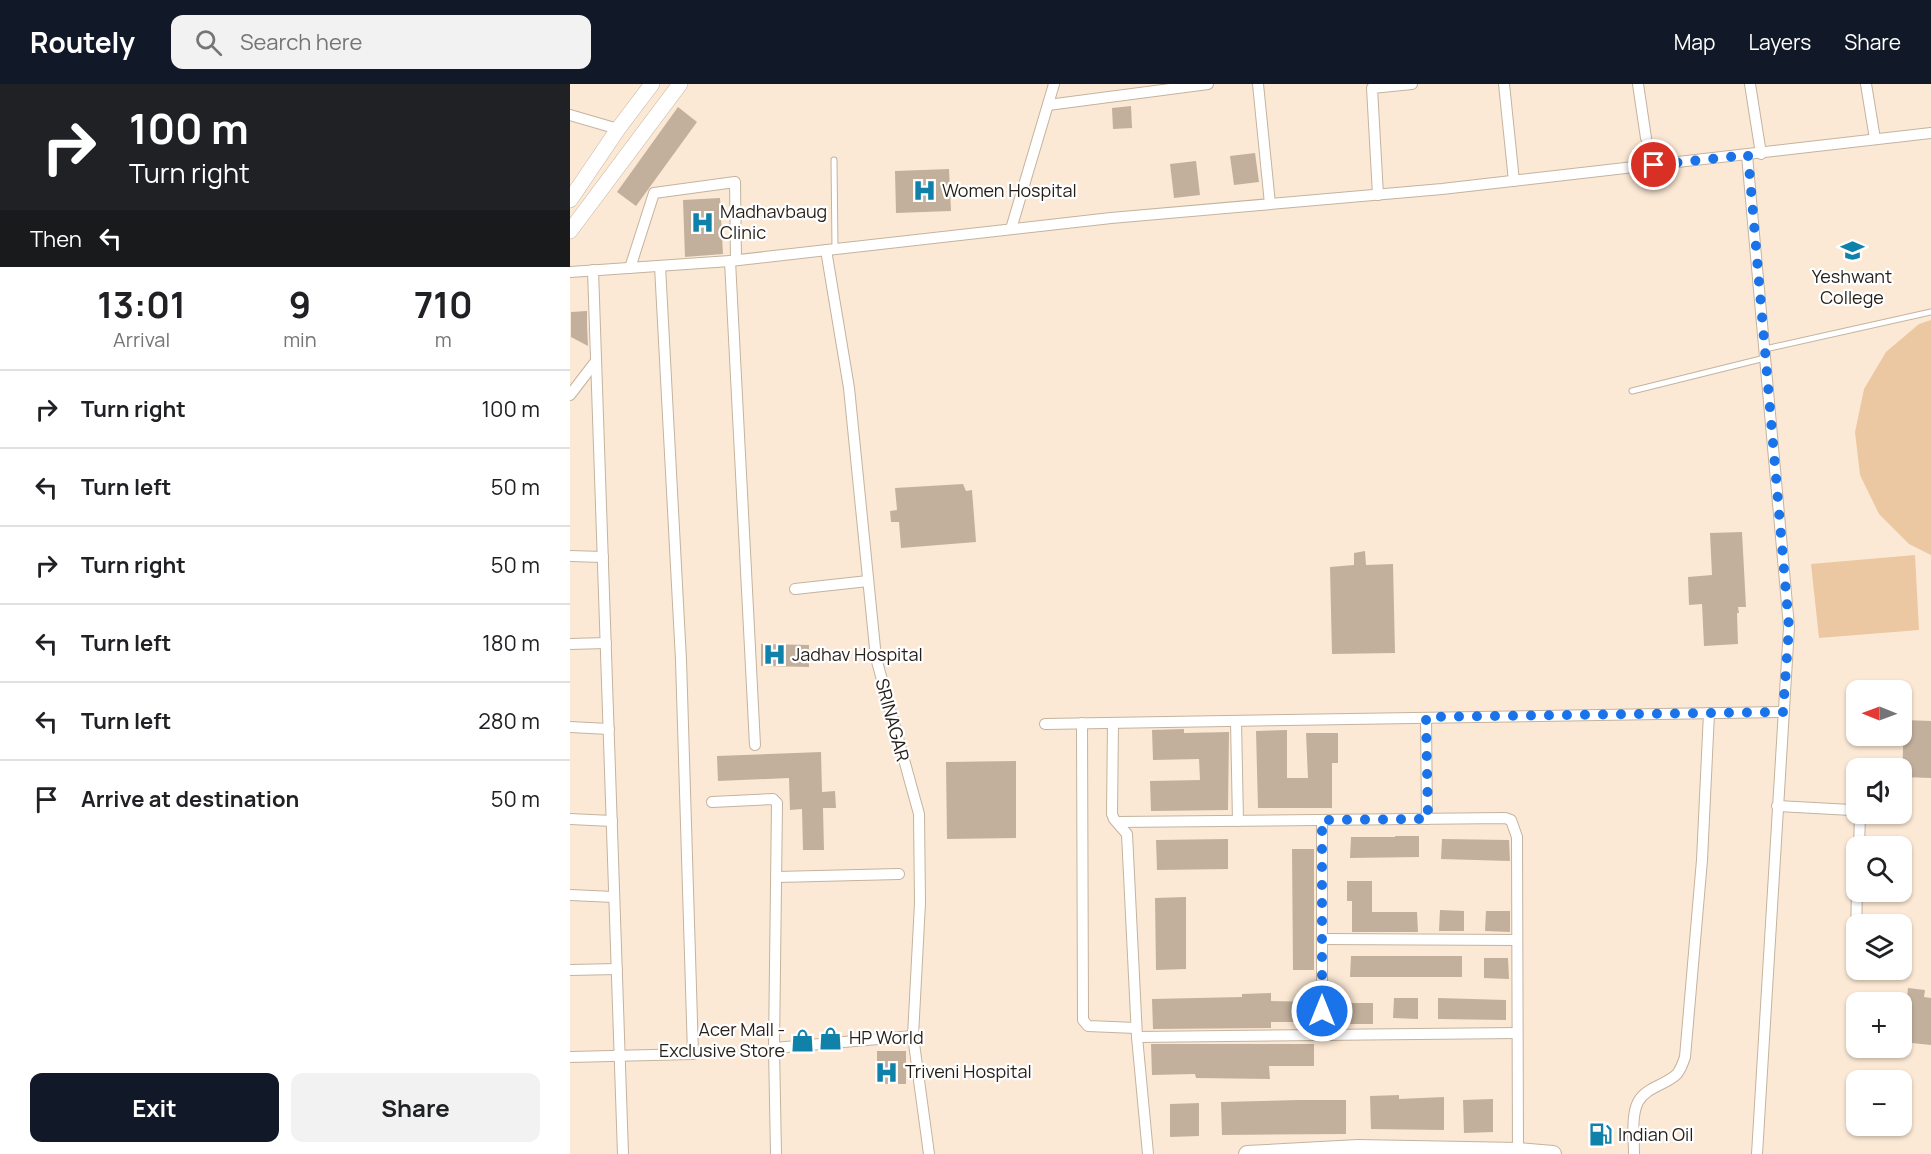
<!DOCTYPE html>
<html lang="en">
<head>
<meta charset="utf-8">
<style>
  body { margin:0; font-family:Manrope,sans-serif; background:#f2f2f2; color:#202124; height:100vh; display:flex; flex-direction:column; font-size:22px; white-space:nowrap }
  * { box-sizing:border-box; margin:0 }
  p { font-size:20px; color:#757577 }
  .icon { flex:none; width:33px; height:33px; fill:none; stroke:currentColor; stroke-width:2; stroke-linecap:round; stroke-linejoin:round }
  .map { position:relative; flex:1; overflow:hidden }
  .side { display:flex; flex-direction:column; background:#fff; width:570px }
  .side>* { flex:none }
  .top-card { background:#202124; color:#fff; overflow:hidden }
  .needle { width:39px; rotate:271deg }
  .fabs { position:absolute; left:1276px; top:596px; display:grid; gap:12px }
  .fabs a { display:grid; place-items:center; width:66px; height:66px; border-radius:12px; background:#fff; box-shadow:0 2px 4px #0004; font-size:30px }
  .pin { position:absolute; display:grid; place-items:center; width:51px; height:51px; color:#fff; margin:-26px; border:3px solid #fff; border-radius:50%; box-shadow:0 2px 6px #0007 }
  .me { position:absolute; width:66px; margin:-33px; rotate:0deg; stroke-linejoin:round; filter:drop-shadow(0 0 4px #0008) }
  .turn { display:flex; align-items:center; gap:21px; height:126px; padding:0 30px; font-size:27px }
  .turn .icon { width:78px; height:78px; stroke-width:2.5 }
  .turn b { display:block; font-size:42px; line-height:51px }
  .then { display:flex; align-items:center; height:57px; padding:0 30px; background:#0003; gap:12px; font-size:22px }
  .eta { display:flex; justify-content:space-evenly; align-items:center; height:102px; text-align:center }
  .eta b { font-size:36px; font-weight:700; line-height:42px }
  .primary-button { display:flex; gap:12px; margin-top:auto; padding:12px 30px }
  .primary-button a { flex:1; height:69px; border-radius:12px; background:#111827; color:#fff; font-size:24px; font-weight:700; line-height:69px; text-align:center }
  .primary-button a+a { background:#f2f2f2; color:#202124 }
  ul { padding:0; list-style:none }
  li { display:flex; align-items:center; gap:18px; height:78px; padding:0 30px; border-top:2px solid #e0e0e0 }
  li div { flex:1 }
  li b { display:block; font-size:22px }
  li em { font-style:normal }
  header { display:flex; align-items:center; gap:36px; box-sizing:border-box; height:84px; padding:0 30px; background:#111827; color:#fff }
  header strong { font-size:28px }
  nav { display:flex; gap:33px; margin-inline-start:auto; font-size:21px }
  .search { width:420px; height:54px; background:#f2f2f2; display:flex; align-items:center; gap:15px; box-sizing:border-box; padding:0 21px; border-radius:12px; color:#757577; font-size:22px }
  main { display:flex; flex:1; min-height:0 }
  .map>svg:first-child { display:block }
</style>
</head>
<body>
<header>
<strong>Routely</strong>
<div class="search"><svg class="icon" aria-label="search" viewBox="0 0 24 24"><circle cx="10" cy="10" r="6"/><path d="M15 15l6 6"/></svg>Search here</div>
<nav><a>Map</a><a>Layers</a><a>Share</a></nav>
</header>
<main>
<section class="side">
<div class="top-card">
<div class="turn"><svg class="icon" aria-label="right" viewBox="0 0 24 24"><path d="M7 20v-9h11M14 6l5 5-5 5"/></svg><div><b>100 m</b>Turn right</div></div>
<div class="then">Then<svg class="icon" aria-label="left" viewBox="0 0 24 24"><path d="M17 20v-9H6M10 6l-5 5 5 5"/></svg></div>
</div>
<div class="eta">
<div><b>13:01</b><p>Arrival</p></div>
<div><b>9</b><p>min</p></div>
<div><b>710</b><p>m</p></div>
</div>
<ul>
<li><svg class="icon" aria-label="right" viewBox="0 0 24 24"><path d="M7 20v-9h11M14 6l5 5-5 5"/></svg><div><b>Turn right</b></div><em>100 m</em></li>
<li><svg class="icon" aria-label="left" viewBox="0 0 24 24"><path d="M17 20v-9H6M10 6l-5 5 5 5"/></svg><div><b>Turn left</b></div><em>50 m</em></li>
<li><svg class="icon" aria-label="right" viewBox="0 0 24 24"><path d="M7 20v-9h11M14 6l5 5-5 5"/></svg><div><b>Turn right</b></div><em>50 m</em></li>
<li><svg class="icon" aria-label="left" viewBox="0 0 24 24"><path d="M17 20v-9H6M10 6l-5 5 5 5"/></svg><div><b>Turn left</b></div><em>180 m</em></li>
<li><svg class="icon" aria-label="left" viewBox="0 0 24 24"><path d="M17 20v-9H6M10 6l-5 5 5 5"/></svg><div><b>Turn left</b></div><em>280 m</em></li>
<li><svg class="icon" aria-label="arrive" viewBox="0 0 24 24"><path d="M6 21V4h12l-3 4 3 4H6"/></svg><div><b>Arrive at destination</b></div><em>50 m</em></li>
</ul>
<div class="primary-button"><a>Exit</a><a>Share</a></div>
</section>
<div class="map">
<svg width="1361" height="1070" viewBox="0 0 1361 1070">
  <rect width="100%" height="100%" fill="#fce9d5"/>
  <g fill="#ebc8a1">
    <path d="M1361 236V471L1339 460 1309 430 1290 391 1285 348 1294 305 1316 268 1349 240Z"/>
    <path d="M1345 471 1349 546 1249 554 1241 480Z"/>
  </g>
  <g fill="#c2b09c">
    <path d="M561 22 562 44 543 45 542 24Z"/>
    <path d="M108 23 127 38 66 122 47 108Z"/>
    <path d="M685 69 689 98 664 101 660 72Z"/>
    <path d="M626 77 630 111 604 114 600 80Z"/>
    <path d="M379 85 381 127 326 129 325 87Z"/>
    <path d="M150 114 153 170 115 173 113 116Z"/>
    <path d="M17 227V240L18 262 1 253V228Z"/>
    <path d="M393 400 396 407 402 406 406 458 331 464 329 438H321L320 427 327 426 325 404Z"/>
    <path d="M1172 448 1176 523H1168L1169 529H1167L1168 560 1134 562 1132 520 1119 521 1118 493 1142 491 1140 449Z"/>
    <path d="M795 467 796 481 823 480 825 569 762 570 760 483 784 481V469Z"/>
    <path d="M191 560 239 561V583L191 582Z"/>
    <path d="M1334 636 1361 637V694L1332 693Z"/>
    <path d="M614 645V649L659 648 658 726 581 727 580 697 630 696 629 675 583 676 582 646Z"/>
    <path d="M717 646V694H738L736 649H768V679H762V724H688L686 647Z"/>
    <path d="M251 668 252 708 265 707 266 724H253L254 766H233L232 725 220 726 219 694 148 697 147 672Z"/>
    <path d="M446 677V754L377 755 376 678Z"/>
    <path d="M825 752H849V773L780 774 781 753H825Z"/>
    <path d="M658 755V785L587 786 586 756Z"/>
    <path d="M872 755 939 756 940 777 871 775Z"/>
    <path d="M722 765H744V886H723Z"/>
    <path d="M777 797H802V828H847L848 848H782V817H777Z"/>
    <path d="M616 813V885L586 886 585 814Z"/>
    <path d="M870 826 894 827V847H869Z"/>
    <path d="M916 827H940V848L915 847Z"/>
    <path d="M781 872H892V893H780Z"/>
    <path d="M914 874H938L939 895 914 894Z"/>
    <path d="M1338 904 1355 906 1354 913 1361 914V961L1332 958V912L1337 913Z"/>
    <path d="M701 909V917L744 918V938H701V944L583 945 582 915 672 913V910Z"/>
    <path d="M824 914H848V935L823 934Z"/>
    <path d="M868 914 936 916V936L868 935Z"/>
    <path d="M779 919H803V940H778Z"/>
    <path d="M581 960H744V982H699L700 995 626 994 625 990 582 991Z"/>
    <rect x="307" y="967" width="29" height="33"/>
    <path d="M829 1011V1015L874 1013V1046L801 1045 800 1012Z"/>
    <path d="M923 1015V1048L894 1049 893 1016Z"/>
    <path d="M728 1016H776V1050L652 1051 651 1018Z"/>
    <path d="M629 1019V1052L600 1053V1020Z"/>
  </g>
  <g fill="none" stroke-linecap="round" stroke-linejoin="round">
    <defs>
      <g id="service">
        <path d="M264 76 265 165"/>
        <path d="M1195 265 1361 228"/>
        <path d="M1062 307 1195 274"/>
      </g>
      <g id="minor">
        <path d="M688 0 700 120"/>
        <path d="M934 0 944 97"/>
        <path d="M1068 0 1076 54"/>
        <path d="M1180 0 1191 70"/>
        <path d="M1296 0 1305 55"/>
        <path d="M478 21 638 0"/>
        <path d="M0 31 48 45"/>
        <path d="M1177 71 1219 543 1187 1070"/>
        <path d="M808 111 802 4 842 0"/>
        <path d="M441 145 484 0"/>
        <path d="M256 166 279 304 306 574 349 730 350 819 343 952 359 1070"/>
        <path d="M160 177 185 661"/>
        <path d="M60 184 84 109 165 98 166 176"/>
        <path d="M23 186 53 1070"/>
        <path d="M0 188 160 177 541 134 872 105 1361 49"/>
        <path d="M0 311 26 277"/>
        <path d="M0 472 33 473"/>
        <path d="M225 505 298 497"/>
        <path d="M0 560 36 559"/>
        <path d="M856 634 857 735"/>
        <path d="M666 637 668 737"/>
        <path d="M512 639 513 936 518 942 566 944"/>
        <path d="M543 639 542 730 544 735 557 750 567 953 578 1070"/>
        <path d="M475 640 1213 628"/>
        <path d="M0 643 39 645"/>
        <path d="M142 718 203 715 207 719 204 964 206 1070"/>
        <path d="M1207 722 1281 726 1287 729"/>
        <path d="M1287 729 1290 732 1289 762"/>
        <path d="M0 735 42 737"/>
        <path d="M752 736V951"/>
        <path d="M548 738 935 734 941 736 947 753 948 1070"/>
        <path d="M207 793 329 790"/>
        <path d="M0 811 44 813"/>
        <path d="M1286 847 1287 807"/>
        <path d="M752 855 947 856"/>
        <path d="M0 886 47 885"/>
        <path d="M567 953 947 949"/>
        <path d="M204 964 343 952"/>
        <path d="M0 973 123 970 111 576 90 182"/>
        <path d="M1064 1070C1064 1054 1061 1032 1068 1018 1076 1003 1096 1001 1107 990 1111 985 1113 979 1115 973L1132 776 1139 629"/>
      </g>
      <g id="secondary">
        <path d="M0 116 48 45 82 0"/>
        <path d="M0 147 110 0"/>
      </g>
      <path id="primary" d="M677 1070 788 1064 948 1067 983 1070"/>
    </defs>
    <use href="#service" stroke="#c4b39f" stroke-width="7"/>
    <use href="#minor" stroke="#c4b39f" stroke-width="12"/>
    <use href="#secondary" stroke="#c4b39f" stroke-width="16"/>
    <use href="#primary" stroke="#c4b39f" stroke-width="18"/>
    <use href="#service" stroke="#fff" stroke-width="5"/>
    <use href="#minor" stroke="#fff" stroke-width="10"/>
    <use href="#secondary" stroke="#fff" stroke-width="15"/>
    <use href="#primary" stroke="#fff" stroke-width="16"/>
  </g>
  <g fill="none" stroke-linecap="round" stroke-linejoin="round">
    <path stroke="#1a73e8" stroke-width="10" stroke-dasharray="0 18" d="M752 927V736L858 735 856 633 1213 628 1219 543 1178 71 1084 81"/>
  </g>
  <defs>
    <symbol id="hospital-bare" viewBox="-9 -9 18 18"><path d="M-5-5h3v3.5h4V-5h3V5h-3V1.5h-4V5h-3Z" fill="#1082a9" stroke="#fff" stroke-width="2.5" paint-order="stroke"/></symbol>
    <symbol id="university-bare" viewBox="-9 -9 18 18"><path d="M0-5L7-2L0 1L-7-2ZM-4 1L0 2.5L4 1V4Q0 6-4 4Z" fill="#1082a9" stroke="#fff" stroke-width="2.5" paint-order="stroke"/></symbol>
    <symbol id="shop-bare" viewBox="-9 -9 18 18"><path d="M-5-2.5h2.3a2.7 3.5 0 0 1 5.4 0H5L5.5 6h-11ZM-1.5-2.5h3a1.5 2.3 0 0 0-3 0Z" fill="#1082a9" stroke="#fff" stroke-width="2.5" paint-order="stroke"/></symbol>
    <symbol id="fuel-bare" viewBox="-9 -9 18 18"><path d="M-5.5-6h7V0h2V4h1.3V-2.5L3-4.5l.8-.8L6-3V5H2.5V1h-1V6h-7ZM-4.2-4.7v3.2H.2V-4.7Z" fill="#1082a9" stroke="#fff" stroke-width="2.5" paint-order="stroke"/></symbol>
  </defs>
  <g fill-rule="evenodd">
    <use href="#hospital-bare" x="338" y="90" width="33" height="33"/>
    <use href="#hospital-bare" x="116" y="122" width="33" height="33"/>
    <use href="#university-bare" x="1266" y="150" width="33" height="33"/>
    <use href="#hospital-bare" x="188" y="554" width="33" height="33"/>
    <use href="#shop-bare" x="244" y="938" width="33" height="33"/>
    <use href="#shop-bare" x="216" y="940" width="33" height="33"/>
    <use href="#hospital-bare" x="300" y="972" width="33" height="33"/>
    <use href="#fuel-bare" x="1014" y="1034" width="33" height="33"/>
  </g>
  <g text-anchor="middle" stroke-width="4.5" stroke-linejoin="round" paint-order="stroke">
    <g font-size="18" fill="#261f18" stroke="#fff" text-anchor="start">
      <text x="372" y="113">Women Hospital</text>
      <text x="150" y="134">Madhavbaug<tspan x="150" dy="21">Clinic</tspan></text>
      <text x="1282" y="199" text-anchor="middle">Yeshwant<tspan x="1282" dy="21">College</tspan></text>
      <text x="222" y="577">Jadhav Hospital</text>
      <text x="215" y="952" text-anchor="end">Acer Mall -<tspan x="215" dy="21">Exclusive Store</tspan></text>
      <text x="279" y="960">HP World</text>
      <text x="335" y="994">Triveni Hospital</text>
      <text x="1048" y="1057">Indian Oil</text>
    </g>
    <g font-size="18" fill="#261f18" stroke="#fff">
      <text transform="translate(322 636) rotate(75)" y="6">SRINAGAR</text>
    </g>
  </g>
</svg>
<div class="fabs">
<a><svg class="needle" viewBox="-14 -14 28 28"><path d="M0-13l5 13h-10z" fill="#e53935"/><path d="M0 13l5-13h-10z" fill="#757577"/></svg></a>
<a><svg class="icon" aria-label="sound" viewBox="0 0 24 24"><path d="M4 9h4l5-4v14l-5-4H4zM17 9q2 3 0 6"/></svg></a>
<a><svg class="icon" aria-label="search" viewBox="0 0 24 24"><circle cx="10" cy="10" r="6"/><path d="M15 15l6 6"/></svg></a>
<a><svg class="icon" aria-label="layers" viewBox="0 0 24 24"><path d="M12 4l9 5-9 5-9-5zM3 14l9 5 9-5"/></svg></a>
<a>+</a>
<a>−</a>
</div>
<div class="pin" style="left:1084px;top:81px;background:#d93025"><svg class="icon" aria-label="arrive" viewBox="0 0 24 24"><path d="M6 21V4h12l-3 4 3 4H6"/></svg></div>
<svg class="me" style="left:752px;top:927px" viewBox="-20 -20 40 40"><circle r="17" fill="#1a73e8" stroke="#fff" stroke-width="3"/><path d="M0-11L8 9 0 5-8 9z" fill="#fff"/></svg>
</div>
</main>
</body>
</html>
